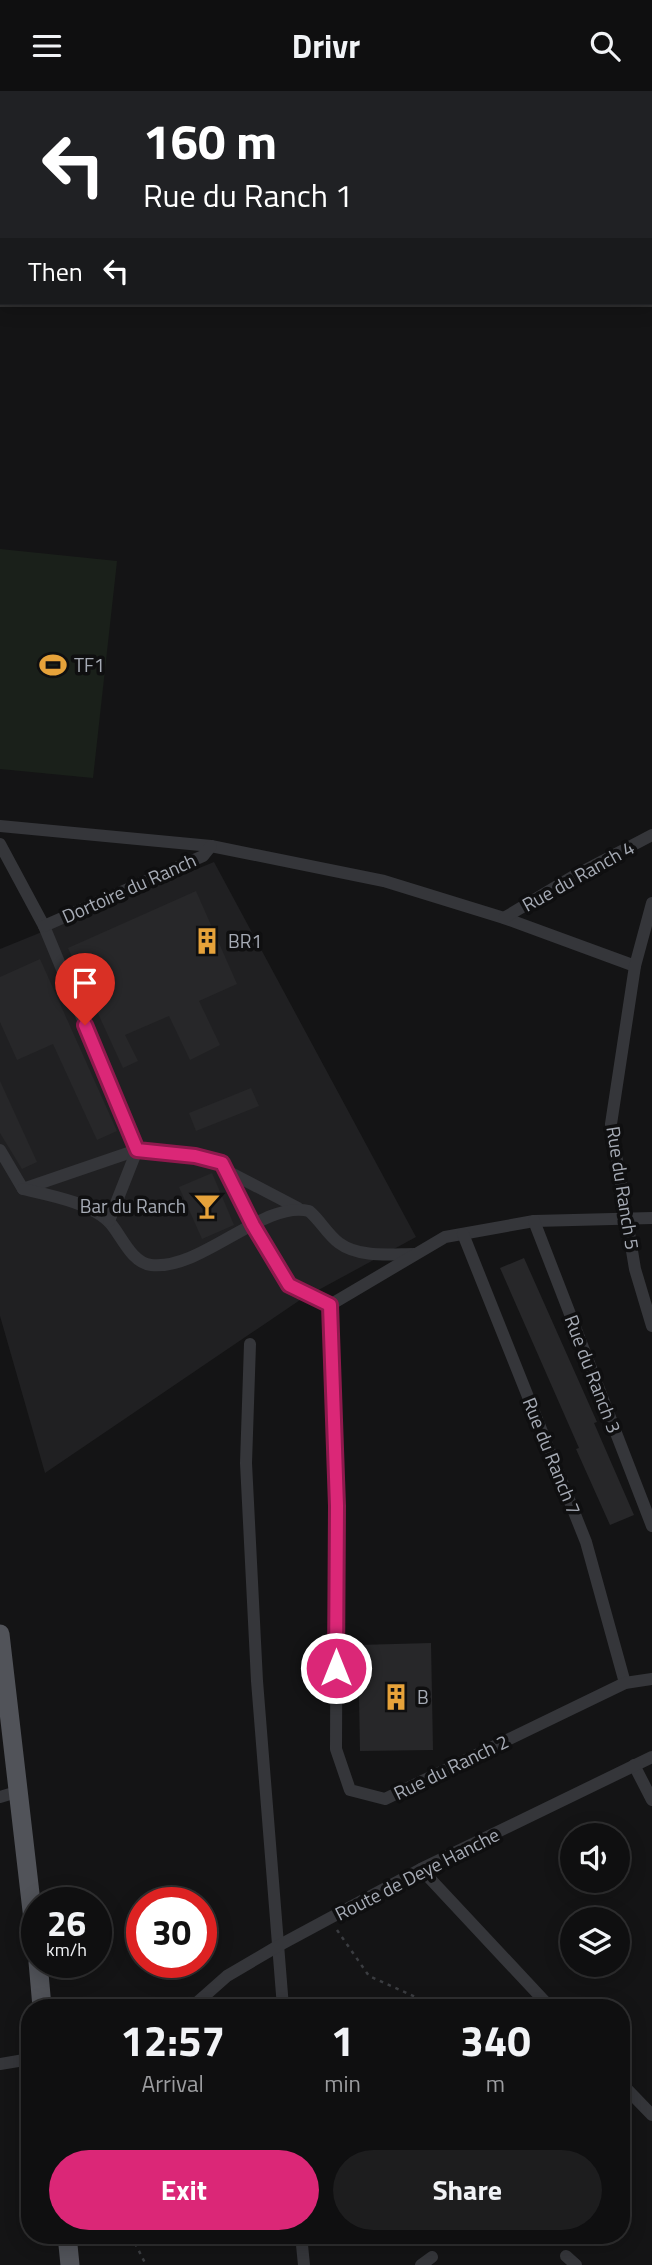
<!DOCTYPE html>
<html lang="en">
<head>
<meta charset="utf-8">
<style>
  body { margin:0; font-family:"Titillium Web",sans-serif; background:#1d1d1e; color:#f1f3f6; height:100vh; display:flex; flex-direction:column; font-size:26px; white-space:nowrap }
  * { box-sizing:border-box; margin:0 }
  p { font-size:23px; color:#9b9c9f }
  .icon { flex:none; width:38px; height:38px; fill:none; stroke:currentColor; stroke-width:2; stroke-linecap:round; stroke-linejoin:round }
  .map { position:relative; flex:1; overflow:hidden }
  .panel { position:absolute; left:21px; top:1908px; width:609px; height:245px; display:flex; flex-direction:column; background:#0f0f10; border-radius:28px; box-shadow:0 4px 18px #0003,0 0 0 2px #2f2f30 }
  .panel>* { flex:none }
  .hud { position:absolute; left:0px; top:0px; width:653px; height:214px; box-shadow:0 4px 18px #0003,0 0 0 2px #2f2f30; background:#202124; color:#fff; overflow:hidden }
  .buttons { position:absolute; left:560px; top:1732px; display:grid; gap:14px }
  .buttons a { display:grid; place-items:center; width:70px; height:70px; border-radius:50%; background:#0f0f10; box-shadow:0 4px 18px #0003,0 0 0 2px #2f2f30; font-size:35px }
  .speed { position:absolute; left:21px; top:1796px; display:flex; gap:14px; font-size:35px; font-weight:700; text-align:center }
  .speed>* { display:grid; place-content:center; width:91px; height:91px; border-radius:50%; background:#0f0f10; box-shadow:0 4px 18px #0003,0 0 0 2px #2f2f30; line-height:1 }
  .speed small { font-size:18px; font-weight:400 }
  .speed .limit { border:10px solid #d22; background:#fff; color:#111 }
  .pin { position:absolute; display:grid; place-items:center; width:60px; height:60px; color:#fff; margin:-72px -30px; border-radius:50% 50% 50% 0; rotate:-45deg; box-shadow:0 0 7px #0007 }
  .pin .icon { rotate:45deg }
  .me { position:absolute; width:77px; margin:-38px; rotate:0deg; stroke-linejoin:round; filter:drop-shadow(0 0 5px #0008) }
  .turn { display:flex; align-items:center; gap:24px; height:147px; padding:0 28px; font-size:32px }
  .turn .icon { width:91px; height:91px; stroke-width:2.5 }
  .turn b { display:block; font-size:49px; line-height:60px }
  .then { display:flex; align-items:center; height:66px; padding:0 28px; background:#0003; gap:14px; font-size:26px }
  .eta { display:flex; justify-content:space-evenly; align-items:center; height:119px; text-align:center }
  .eta b { font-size:42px; font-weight:700; line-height:49px }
  .button { display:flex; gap:14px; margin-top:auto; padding:14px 28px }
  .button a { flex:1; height:80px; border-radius:42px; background:#db2777; color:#fff; font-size:28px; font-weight:700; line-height:80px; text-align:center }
  .button a+a { background:#1d1d1e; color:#f1f3f6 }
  header { display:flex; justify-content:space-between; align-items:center; height:91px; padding:0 28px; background:#0f0f10; font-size:32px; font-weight:700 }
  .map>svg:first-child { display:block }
</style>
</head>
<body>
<header><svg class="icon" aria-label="menu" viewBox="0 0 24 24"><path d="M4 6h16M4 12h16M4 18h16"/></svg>Drivr<svg class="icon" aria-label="search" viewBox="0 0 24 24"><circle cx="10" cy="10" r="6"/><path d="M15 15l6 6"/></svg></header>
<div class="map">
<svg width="652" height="2174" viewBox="0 0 652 2174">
  <rect width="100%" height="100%" fill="#141415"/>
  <path fill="#202022" d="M214 771 416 1146 300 1209 45 1382 0 1225V858Z"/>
  <path fill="#1a201a" d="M0 458 117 470 93 687 0 678Z"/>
  <g fill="#272729">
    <path d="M196 800 237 893 199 910 220 954 190 969 169 925 125 944 138 970 123 977 68 857Z"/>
    <path d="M40 868 117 1040 97 1049 53 953 17 969 0 931V886Z"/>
    <path d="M0 990 37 1071 22 1078 0 1042Z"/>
    <path d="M251 997 259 1015 196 1040 189 1022Z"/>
    <path d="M212 1082 234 1134 202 1148 179 1096Z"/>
    <path d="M524 1167 597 1331 594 1332 634 1424 610 1434 576 1358 579 1357 500 1177Z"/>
    <path d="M431 1552 433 1659 360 1660 358 1554Z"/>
  </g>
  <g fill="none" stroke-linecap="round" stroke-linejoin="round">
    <g stroke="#3b3d41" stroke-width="2.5" stroke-dasharray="3.5 5" stroke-linecap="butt">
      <path d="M337 1839 369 1885 422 1909 430 1916"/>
      <path d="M88 2144 132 2146 146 2174"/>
    </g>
    <g stroke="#35363a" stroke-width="12">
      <path d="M0 735 211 755 384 790 504 827 635 875"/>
      <path d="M0 753 44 835 137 1059 23 1098 0 1059"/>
      <path d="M652 812 635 875 611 1033 635 1178 652 1235"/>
      <path d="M504 827 574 785 652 744"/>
      <path d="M44 835 203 765 211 755"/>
      <path d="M227 1080 298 1117"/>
      <path d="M23 1098C49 1104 93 1112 111 1133 122 1146 132 1172 151 1174 201 1180 263 1109 309 1120 320 1129 327 1143 339 1152 359 1167 391 1163 414 1163"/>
      <path d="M109 1130 137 1059 217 1069 227 1080 253 1134 289 1193 330 1214 445 1146 534 1130 652 1127"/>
      <path d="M534 1130 652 1435"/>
      <path d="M463 1143 586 1451 625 1592"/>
      <path d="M330 1214 337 1415 336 1658 350 1699 385 1708 625 1592 652 1588"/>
      <path d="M250 1253 246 1372 257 1590 283 1916"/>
      <path d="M634 1674 652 1709"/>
      <path d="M0 1706 20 1700"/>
      <path d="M421 1778 550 1916"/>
      <path d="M192 1916 227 1885 278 1855 421 1778 652 1666"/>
      <path d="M0 1973 30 1968"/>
      <path d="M621 1992 652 2024"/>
      <path d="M301 2144 304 2174"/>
      <path d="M566 2165 576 2174"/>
      <path d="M421 2174 432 2166"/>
    </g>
    <g stroke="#515359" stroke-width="19">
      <path d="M0 1543 37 1863"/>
      <path d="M38 1871 42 1916"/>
      <path d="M67 2144 70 2174"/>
    </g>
  </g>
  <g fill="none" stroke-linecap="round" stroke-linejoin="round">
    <defs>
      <path id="route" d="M85 934 137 1059 195 1065 222 1072 253 1134 289 1194 330 1214 337 1415 336 1577"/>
    </defs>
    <use href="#route" stroke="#8e194d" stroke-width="18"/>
    <use href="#route" stroke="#db2777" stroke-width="12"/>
  </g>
  <defs>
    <symbol id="stadium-bare" viewBox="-9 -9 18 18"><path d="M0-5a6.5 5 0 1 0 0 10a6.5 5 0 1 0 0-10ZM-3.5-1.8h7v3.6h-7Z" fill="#e6a23a" stroke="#0f0f10" stroke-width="2.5" paint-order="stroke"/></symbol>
    <symbol id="building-bare" viewBox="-9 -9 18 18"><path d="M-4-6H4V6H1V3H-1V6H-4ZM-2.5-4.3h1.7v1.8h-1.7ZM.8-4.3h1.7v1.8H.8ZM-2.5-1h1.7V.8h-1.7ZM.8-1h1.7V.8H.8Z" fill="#e6a23a" stroke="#0f0f10" stroke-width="2.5" paint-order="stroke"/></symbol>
    <symbol id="bar-bare" viewBox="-9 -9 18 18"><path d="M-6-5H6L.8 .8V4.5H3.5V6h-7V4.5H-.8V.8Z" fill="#e6a23a" stroke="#0f0f10" stroke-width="2.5" paint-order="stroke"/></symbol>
  </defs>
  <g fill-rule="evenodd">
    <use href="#stadium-bare" x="34" y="555" width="38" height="38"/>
    <use href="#building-bare" x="188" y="831" width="38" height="38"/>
    <use href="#bar-bare" x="188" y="1096" width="38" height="38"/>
    <use href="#building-bare" x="377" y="1587" width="38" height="38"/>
  </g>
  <g text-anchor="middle" stroke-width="7" stroke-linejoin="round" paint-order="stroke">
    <g font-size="19" fill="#a6abb5" stroke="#0f0f10" text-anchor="start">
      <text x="74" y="581">TF1</text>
      <text x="228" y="857">BR1</text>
      <text x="186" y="1122" text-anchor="end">Bar du Ranch</text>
      <text x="417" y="1613">B</text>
    </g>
    <g font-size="19" fill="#a6abb5" stroke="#0f0f10">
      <text transform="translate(578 785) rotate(-29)" y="7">Rue du Ranch 4</text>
      <text transform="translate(129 797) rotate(-24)" y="7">Dortoire du Ranch</text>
      <text transform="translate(623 1097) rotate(81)" y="7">Rue du Ranch 5</text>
      <text transform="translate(593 1283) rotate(69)" y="7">Rue du Ranch 3</text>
      <text transform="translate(552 1365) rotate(68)" y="7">Rue du Ranch 7</text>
      <text transform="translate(451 1676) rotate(-26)" y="7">Rue du Ranch 2</text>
      <text transform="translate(417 1783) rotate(-27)" y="7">Route de Deye Hanche</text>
    </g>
  </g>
</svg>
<div class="buttons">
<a><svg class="icon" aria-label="sound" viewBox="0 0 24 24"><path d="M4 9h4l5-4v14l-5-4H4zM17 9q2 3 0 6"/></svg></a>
<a><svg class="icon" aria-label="layers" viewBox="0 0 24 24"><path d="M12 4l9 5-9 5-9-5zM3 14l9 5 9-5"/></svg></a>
</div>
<div class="speed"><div>26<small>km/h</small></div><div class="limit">30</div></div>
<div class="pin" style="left:85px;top:934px;background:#d93025"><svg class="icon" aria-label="arrive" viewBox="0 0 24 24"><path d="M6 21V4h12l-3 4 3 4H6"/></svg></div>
<svg class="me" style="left:336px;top:1577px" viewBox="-20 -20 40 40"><circle r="17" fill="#db2777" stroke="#fff" stroke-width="3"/><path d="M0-11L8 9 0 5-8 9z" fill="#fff"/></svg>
<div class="hud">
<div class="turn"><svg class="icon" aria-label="left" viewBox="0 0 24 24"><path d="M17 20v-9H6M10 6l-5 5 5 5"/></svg><div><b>160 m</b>Rue du Ranch 1</div></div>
<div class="then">Then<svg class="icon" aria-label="left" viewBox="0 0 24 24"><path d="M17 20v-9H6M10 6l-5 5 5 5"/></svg></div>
</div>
<section class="panel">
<div class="eta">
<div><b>12:57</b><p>Arrival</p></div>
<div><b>1</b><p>min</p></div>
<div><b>340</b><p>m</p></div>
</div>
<div class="button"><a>Exit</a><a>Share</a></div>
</section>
</div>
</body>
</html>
